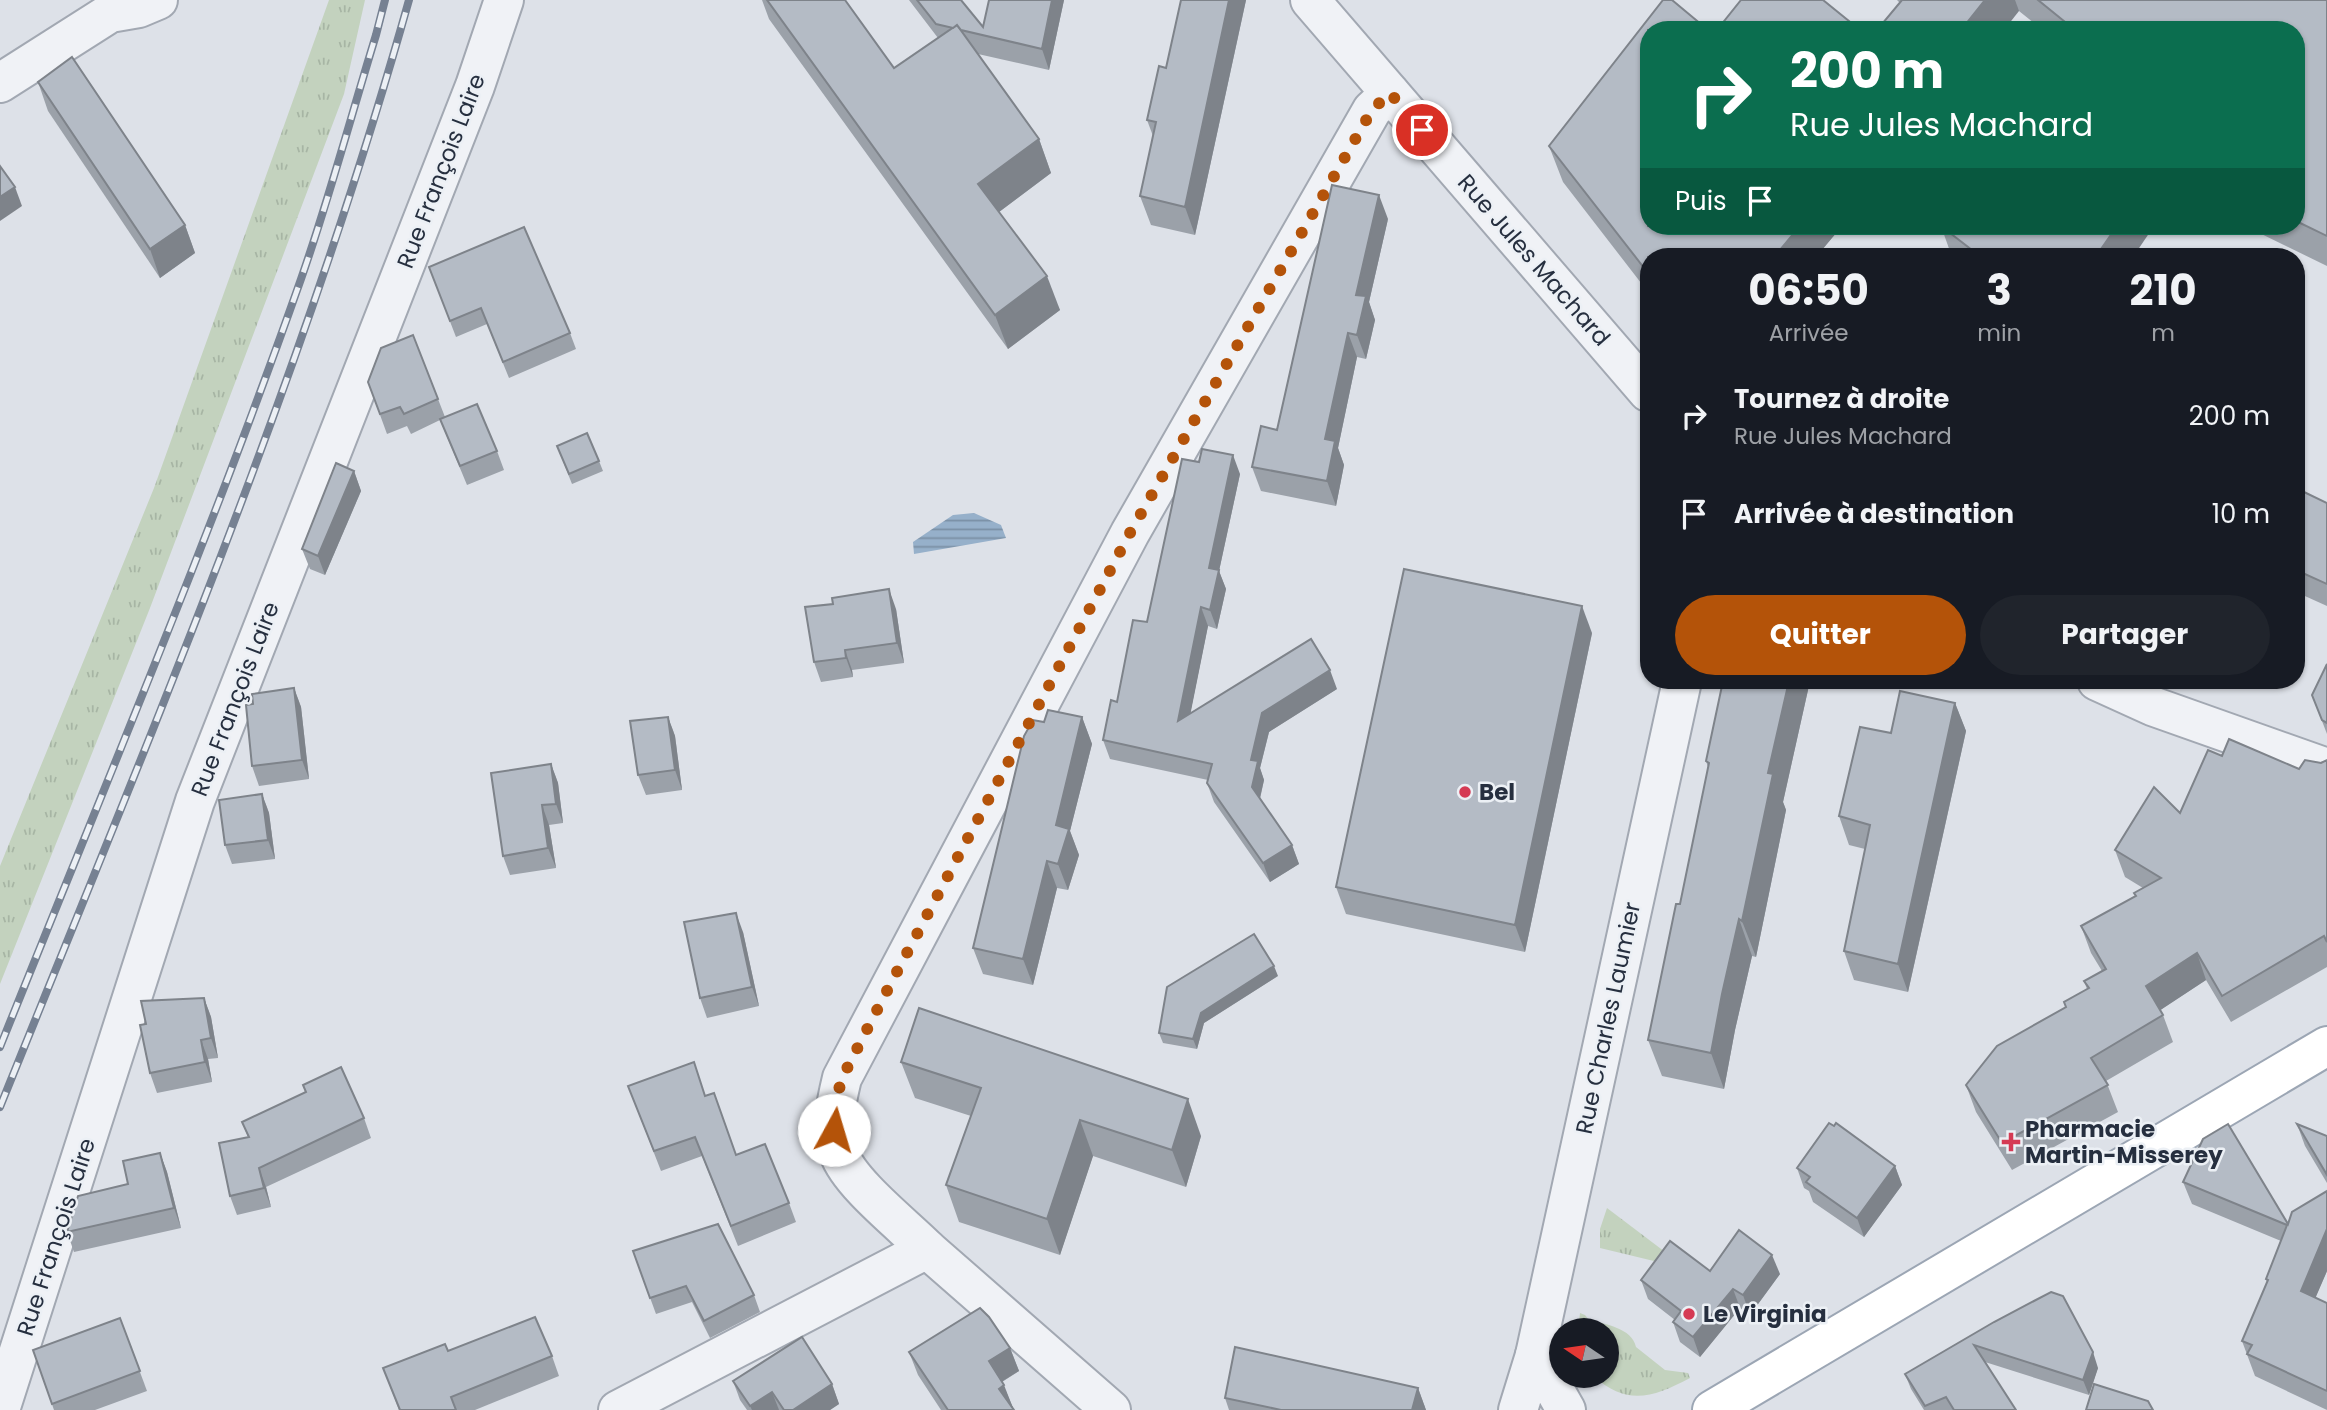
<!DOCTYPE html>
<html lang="fr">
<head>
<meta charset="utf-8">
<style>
  body { margin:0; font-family:Poppins,sans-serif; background:#20242c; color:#f1f3f6; height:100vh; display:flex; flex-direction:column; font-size:26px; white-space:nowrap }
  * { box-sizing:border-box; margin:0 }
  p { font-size:23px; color:#9ea1a6 }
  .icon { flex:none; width:38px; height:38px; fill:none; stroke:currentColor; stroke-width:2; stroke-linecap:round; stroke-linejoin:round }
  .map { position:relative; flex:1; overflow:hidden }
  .details { position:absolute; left:1640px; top:248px; width:665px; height:441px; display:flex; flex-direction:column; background:#171b24; border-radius:28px; box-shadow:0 2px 5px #0004 }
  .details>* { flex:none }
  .guide { position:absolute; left:1640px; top:21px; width:665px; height:214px; border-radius:28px; box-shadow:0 2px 5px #0004; background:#0b6e4f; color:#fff; overflow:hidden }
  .needle { width:46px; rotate:283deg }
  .tools { position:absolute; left:1549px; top:1318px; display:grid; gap:14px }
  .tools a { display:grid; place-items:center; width:70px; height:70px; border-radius:50%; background:#171b24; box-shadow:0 2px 5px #0004; font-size:35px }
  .pin { position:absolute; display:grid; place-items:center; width:60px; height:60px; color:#fff; margin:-30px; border:4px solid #fff; border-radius:50%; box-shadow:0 2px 7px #0007 }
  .me { position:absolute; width:77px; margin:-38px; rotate:6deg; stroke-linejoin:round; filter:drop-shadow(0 0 5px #0008) }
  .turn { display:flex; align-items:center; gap:24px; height:147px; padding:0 35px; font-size:32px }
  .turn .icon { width:91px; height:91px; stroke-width:2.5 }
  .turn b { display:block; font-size:49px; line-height:60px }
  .then { display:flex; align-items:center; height:66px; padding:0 35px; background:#0003; gap:14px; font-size:26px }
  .eta { display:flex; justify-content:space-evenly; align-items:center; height:119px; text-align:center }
  .eta b { font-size:42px; font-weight:700; line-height:49px }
  .primary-button { display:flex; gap:14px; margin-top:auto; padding:14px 35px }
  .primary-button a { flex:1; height:80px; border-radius:42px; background:#b45309; color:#fff; font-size:28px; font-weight:700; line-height:80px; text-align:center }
  .primary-button a+a { background:#20242c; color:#f1f3f6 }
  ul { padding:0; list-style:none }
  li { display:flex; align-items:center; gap:21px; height:98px; padding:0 35px }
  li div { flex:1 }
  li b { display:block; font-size:26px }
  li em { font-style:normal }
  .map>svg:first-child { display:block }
</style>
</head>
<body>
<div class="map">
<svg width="2327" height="1410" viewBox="0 0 2327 1410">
  <defs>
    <pattern id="grass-tufts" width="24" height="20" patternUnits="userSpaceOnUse" patternTransform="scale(1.75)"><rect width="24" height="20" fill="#c3d2be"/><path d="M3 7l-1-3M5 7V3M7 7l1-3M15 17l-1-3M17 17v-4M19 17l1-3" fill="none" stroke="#a7b5a4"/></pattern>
    <pattern id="water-rules" width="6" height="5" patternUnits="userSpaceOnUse" patternTransform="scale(1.75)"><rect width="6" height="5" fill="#96b0ca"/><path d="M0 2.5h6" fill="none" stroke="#7a90a5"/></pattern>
  </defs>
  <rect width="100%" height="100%" fill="#dde1e8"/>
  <g fill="url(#grass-tufts)">
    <path d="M329 0H365L344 94 150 608 0 984V866L154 488Z"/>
    <path d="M1607 1208 1677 1261 1658 1262 1600 1248V1229Z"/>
    <path d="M1580 1313 1585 1315 1589 1320C1605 1324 1632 1328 1636 1347L1665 1370 1688 1373 1690 1378C1654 1397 1627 1407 1594 1376H1606V1330H1578Z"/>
  </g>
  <path fill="url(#water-rules)" d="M974 513 1001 525 1006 538 914 554 913 542 953 515Z"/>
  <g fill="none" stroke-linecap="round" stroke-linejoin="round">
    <defs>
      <g id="minor">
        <path d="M1310 0 1648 392"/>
        <path d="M0 83 110 13 139 8 158 0"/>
        <path d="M2097 681 2152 706 2327 768"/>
        <path d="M927 1249C903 1225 849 1183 839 1153 830 1128 836 1103 842 1078L1130 533 1372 110 1390 93"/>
        <path d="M1535 1355 1682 681"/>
        <path d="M0 1410 195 801 475 86 504 0"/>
        <path d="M618 1410 927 1249 1111 1410"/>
        <path d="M1518 1410 1535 1355 1566 1410"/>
      </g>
      <path id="major" d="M1712 1410 2327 1046"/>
    </defs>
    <use href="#minor" stroke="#a2a8b2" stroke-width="42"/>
    <use href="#major" stroke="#9ca6b4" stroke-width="42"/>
    <use href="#minor" stroke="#f0f2f6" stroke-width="38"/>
    <use href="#major" stroke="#fff" stroke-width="38"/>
    <defs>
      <g id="rail">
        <path d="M0 1047C102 792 210 538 301 279 329 199 351 116 376 35L385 0"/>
        <path d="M0 1107C147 742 303 379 409 0"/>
      </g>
    </defs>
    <use href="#rail" stroke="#768192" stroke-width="8"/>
    <use href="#rail" stroke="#ecf0f5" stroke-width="5" stroke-dasharray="16" stroke-linecap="butt"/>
  </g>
  <g fill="#9ba1a9">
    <path d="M762 0H767L894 68 938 38 909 0H961L983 27 989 0H1064L1049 70 978 54 1039 139 1051 173 999 212 1060 310 1008 349 769 19Z"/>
    <path d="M1181 0H1246L1195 235 1151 225 1140 196 1153 136 1147 120 1166 68Z"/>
    <path d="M1897 0H2327V266L2245 226H2296V30H2043L2019 11 1900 3Z"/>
    <path d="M38 82 185 225 195 253 160 278 48 111Z"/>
    <path d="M1549 146 1648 226H1842L1816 257H1648V292L1563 182Z"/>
    <path d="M1388 219 1369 302 1375 320 1366 359 1357 357 1338 448 1344 465 1336 506 1261 491 1252 467 1277 430Z"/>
    <path d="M1941 226 2133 257H1952Z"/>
    <path d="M429 267 570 333 576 349 509 378 487 324 456 337Z"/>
    <path d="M413 335 445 417 497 451 504 470 467 485 440 420 411 434 407 426 387 434 368 382Z"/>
    <path d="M557 446 599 461 603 471 572 484Z"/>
    <path d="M1199 462 1240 474 1219 571 1226 589 1217 629 1208 626 1190 714 1337 689 1269 732 1260 768 1264 780 1260 799 1292 845 1299 864 1270 882 1214 802 1207 783 1208 780 1110 759 1103 740 1147 622Z"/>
    <path d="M354 471 361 491 325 575 310 569 302 549Z"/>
    <path d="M2327 503V606L2296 592V507Z"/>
    <path d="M833 604 896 609 904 663 852 670 853 677 821 682 814 662Z"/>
    <path d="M1592 633 1525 952 1346 914 1336 887Z"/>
    <path d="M2327 664V734L2312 695Z"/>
    <path d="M1723 681H1810L1783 802 1786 810 1756 957 1752 956 1735 1030 1724 1089 1662 1076 1648 1040 1680 904 1708 767 1706 761Z"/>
    <path d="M294 688 301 707 309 779 259 786 252 766 253 704Z"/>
    <path d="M1955 703 1966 731 1908 992 1854 980 1844 951 1865 849 1849 845 1839 816 1891 733Z"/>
    <path d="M668 717 675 736 682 790 646 795 638 775Z"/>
    <path d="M1082 717 1092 744 1070 831 1079 855 1068 890 1057 888 1033 985 983 974 973 948 1044 722Z"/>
    <path d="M2222 756 2299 769 2327 760V967L2231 1022 2206 980 2160 1010 2163 1015 2173 1042 2106 1081 2118 1112 2012 1170 1976 1112 1966 1085 2066 1007 2087 989 2084 981 2102 971 2091 953 2081 926 2135 896 2143 888 2125 877 2115 850 2180 813Z"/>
    <path d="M551 764 558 783 563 823 549 825 556 868 510 875 503 856Z"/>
    <path d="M262 794 269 813 275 859 232 864 225 845Z"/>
    <path d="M743 932 759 1006 707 1018 700 998Z"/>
    <path d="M1278 976 1204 1023 1197 1049 1163 1043 1159 1033Z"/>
    <path d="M204 998 211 1017 218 1058 208 1059 212 1082 157 1093 150 1073 146 1024Z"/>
    <path d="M901 1062 1201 1136 1186 1187 1093 1156 1060 1255 959 1222 946 1185 971 1116 915 1098Z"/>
    <path d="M303 1085 364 1118 371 1138 266 1187 271 1207 237 1215 230 1196 248 1137 242 1122 306 1093Z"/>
    <path d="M628 1086 706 1095 736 1155 789 1203 796 1222 738 1246 702 1156 661 1171Z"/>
    <path d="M2297 1124 2327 1136V1183L2305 1146Z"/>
    <path d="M160 1153 167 1172 181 1228 74 1252 67 1232 128 1184Z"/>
    <path d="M1895 1166 1902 1185 1864 1237 1813 1202 1809 1191 1804 1188 1797 1168Z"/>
    <path d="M2183 1182 2288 1224 2327 1271 2315 1298 2327 1303V1410L2255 1376 2242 1341 2267 1282 2266 1279 2281 1241 2192 1204Z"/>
    <path d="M633 1251 754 1295 760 1312 710 1338 692 1302 656 1314Z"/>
    <path d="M1710 1271 1780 1274 1750 1315 1740 1308 1700 1357 1680 1342 1673 1322 1675 1320 1648 1299 1641 1280Z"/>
    <path d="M120 1318 147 1391 95 1410H54L33 1350Z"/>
    <path d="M1994 1322 2098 1368 2089 1395 1985 1362 2016 1410H1924L1911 1389 1905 1374Z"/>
    <path d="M1010 1348 1019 1371 1002 1382 1014 1410H941L918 1375 909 1352Z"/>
    <path d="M448 1351 552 1356 559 1376 475 1410H399L383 1368Z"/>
    <path d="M733 1381 832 1384 839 1404 830 1410H747L740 1400Z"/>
    <path d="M1418 1388 1426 1410H1229L1225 1398Z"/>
  </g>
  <g fill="#7e838a">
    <path d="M1052 0H1064L1049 70 1042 49Z"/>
    <path d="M1229 0H1246L1195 235 1185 207Z"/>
    <path d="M1985 0H2015L2019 11 2004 30H1961Z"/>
    <path d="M1039 139 1051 173 991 218 978 184Z"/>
    <path d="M15 187 22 206 0 221V197Z"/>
    <path d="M1379 195 1388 219 1369 302 1375 320 1366 359 1357 335 1356 295Z"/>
    <path d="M185 225 195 253 160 278 150 249Z"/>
    <path d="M1800 226H1842L1816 257H1774Z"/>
    <path d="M2117 226H2154L2133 257H2101L2099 252Z"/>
    <path d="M1047 276 1060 310 1008 349 995 315Z"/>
    <path d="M1348 333 1357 357 1338 448 1344 465 1336 506 1327 481 1325 439Z"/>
    <path d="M1233 455 1240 474 1219 571 1226 589 1217 629 1210 610 1209 568Z"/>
    <path d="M354 471 361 491 325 575 318 556Z"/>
    <path d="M889 589 896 609 904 663 897 643Z"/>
    <path d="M1582 606 1592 633 1525 952 1515 925Z"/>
    <path d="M1201 607 1208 626 1185 741 1178 721Z"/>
    <path d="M845 650 852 670 853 677 846 658Z"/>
    <path d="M1330 670 1337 689 1269 732 1260 768 1264 780 1258 806 1252 787 1251 760 1262 713Z"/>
    <path d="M1789 681H1810L1783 802 1786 810 1756 957 1742 921 1768 773Z"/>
    <path d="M294 688 301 707 309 779 302 760Z"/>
    <path d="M1955 703 1966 731 1908 992 1898 964Z"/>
    <path d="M668 717 675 736 682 790 675 770Z"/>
    <path d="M1082 717 1092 744 1070 831 1079 855 1068 890 1058 864 1056 825Z"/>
    <path d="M551 764 558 783 563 823 556 804Z"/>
    <path d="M262 794 269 813 275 859 268 840Z"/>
    <path d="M542 805 549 825 556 868 548 848Z"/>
    <path d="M1292 845 1299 864 1270 882 1263 863Z"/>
    <path d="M1047 861 1057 888 1033 985 1023 959Z"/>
    <path d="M736 913 743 932 759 1006 752 987Z"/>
    <path d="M1739 919 1752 956 1735 1030 1724 1089 1711 1053 1722 994Z"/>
    <path d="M2197 953 2206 980 2156 1013 2146 986Z"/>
    <path d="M1274 966 1278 976 1204 1023 1197 1049 1193 1039 1201 1013Z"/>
    <path d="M204 998 211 1017 218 1058 211 1038Z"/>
    <path d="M201 1040 208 1059 212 1082 205 1062Z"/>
    <path d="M1188 1099 1201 1136 1186 1187 1172 1150Z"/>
    <path d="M1080 1120 1093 1156 1060 1255 1047 1219Z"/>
    <path d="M160 1153 167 1172 181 1228 174 1208Z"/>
    <path d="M1895 1166 1902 1185 1864 1237 1857 1218Z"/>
    <path d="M259 1168 266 1187 271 1207 264 1188Z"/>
    <path d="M2327 1229V1271L2309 1313 2301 1291Z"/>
    <path d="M1772 1255 1780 1274 1750 1315 1743 1295Z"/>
    <path d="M1733 1289 1740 1308 1700 1357 1693 1337Z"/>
    <path d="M1010 1348 1019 1371 998 1384 989 1361Z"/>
    <path d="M2093 1352 2098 1368 2089 1395 2083 1380Z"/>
    <path d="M832 1384 839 1404 830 1410H793Z"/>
    <path d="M1004 1385 1013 1408 999 1389Z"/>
    <path d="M1418 1388 1426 1410H1412Z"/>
    <path d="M772 1392 779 1410H752L750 1406Z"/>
  </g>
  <g fill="#b4bbc5" stroke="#7e838a" stroke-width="2">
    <path d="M767 0H845L894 68 957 25 1039 139 978 184 1047 276 995 315Z"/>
    <path d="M917 0H961L983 27 989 0H1052L1042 49 961 30 957 25 953 28 936 24Z"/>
    <path d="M1181 0H1229L1185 207 1140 196 1156 122 1147 120 1159 66 1166 68Z"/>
    <path d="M1663 0H1672L1708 30H1648V226H1800L1774 257H1648V273L1549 146Z"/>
    <path d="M1741 0H1823L1860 30H1717Z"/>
    <path d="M1902 0H1985L1961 30H1877Z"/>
    <path d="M2038 0H2327V236L2296 221V30H2075Z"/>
    <path d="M72 57 185 225 150 249 38 82Z"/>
    <path d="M0 166 15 187 0 197Z"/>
    <path d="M1332 185 1379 195 1356 295 1366 296 1357 335 1348 333 1325 439 1335 441 1327 481 1252 467 1261 426 1277 430Z"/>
    <path d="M1941 226H2117L2099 252 2107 257H1981Z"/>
    <path d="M524 227 570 333 503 362 481 308 450 321 429 267Z"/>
    <path d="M413 335 438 399 404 414 400 407 380 414 368 382 381 348Z"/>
    <path d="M477 404 497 451 460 466 440 419Z"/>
    <path d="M587 433 599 461 569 474 557 446Z"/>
    <path d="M1202 449 1233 455 1209 568 1219 570 1210 610 1201 607 1178 721 1311 639 1330 670 1262 713 1251 760 1258 761 1252 787 1292 845 1263 863 1207 783 1212 764 1103 740 1111 700 1117 702 1133 620 1147 622 1182 459 1199 462Z"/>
    <path d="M336 463 354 471 318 556 302 549Z"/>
    <path d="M2304 492 2327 503V584L2296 570V507Z"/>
    <path d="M1404 569 1582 606 1515 925 1336 887Z"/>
    <path d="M889 589 897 643 845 650 846 658 814 662 805 607 833 604 832 598Z"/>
    <path d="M2327 664V723L2322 720 2312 695Z"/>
    <path d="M1723 681H1789L1768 773 1773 774 1742 921 1739 919 1722 994 1711 1053 1648 1040 1676 904H1680L1709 763 1706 761Z"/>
    <path d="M294 688 302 760 252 766 246 705 253 704 252 694Z"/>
    <path d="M1900 691 1955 703 1898 964 1844 951 1870 825 1839 816 1860 727 1891 733Z"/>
    <path d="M1048 710 1082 717 1056 825 1069 829 1058 864 1047 861 1023 959 973 948 1024 736 1033 720 1044 722Z"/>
    <path d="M668 717 675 770 638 775 630 721Z"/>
    <path d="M2229 739 2299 769 2305 760 2321 763 2327 760V942L2324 936 2222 996 2197 953 2146 986 2163 1015 2091 1058 2108 1085 2002 1143 1966 1085 1997 1046 2066 1007 2064 1002 2089 988 2084 981 2106 969 2081 926 2136 896 2134 893 2161 878 2115 850 2154 787 2180 813 2208 750 2222 756Z"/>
    <path d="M551 764 556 804 542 805 548 848 503 856 491 773Z"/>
    <path d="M262 794 268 840 225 845 219 800Z"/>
    <path d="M736 913 752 987 700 998 684 922Z"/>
    <path d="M1254 934 1274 966 1201 1013 1193 1039 1159 1033 1167 987Z"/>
    <path d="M204 998 211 1038 201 1040 205 1062 150 1073 140 1025 146 1024 141 1001Z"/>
    <path d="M919 1008 1188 1099 1172 1150 1080 1120 1047 1219 946 1185 981 1088 901 1062Z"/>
    <path d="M694 1062 705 1096 714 1093 736 1155 765 1144 789 1203 731 1226 695 1137 654 1151 628 1086Z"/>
    <path d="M341 1067 364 1118 259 1168 264 1188 230 1196 219 1143 249 1137 242 1122 306 1092 303 1085Z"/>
    <path d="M1829 1123 1834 1126 1836 1123 1895 1166 1857 1218 1806 1182 1810 1177 1797 1168Z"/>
    <path d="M2228 1124 2288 1224 2292 1212 2327 1191V1229L2301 1291 2327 1303V1391L2247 1354 2252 1345 2242 1341 2268 1280 2266 1279 2287 1225 2183 1182 2203 1139Z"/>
    <path d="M2297 1124 2327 1136V1175Z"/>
    <path d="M160 1153 174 1208 67 1232 78 1196 128 1184 123 1161Z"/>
    <path d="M718 1224 754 1295 704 1321 686 1286 650 1298 633 1251Z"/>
    <path d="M1739 1230 1772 1255 1743 1295 1733 1289 1693 1337 1673 1322 1681 1311 1641 1280 1670 1241 1710 1271Z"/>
    <path d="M2051 1292 2063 1296 2093 1352 2083 1380 1974 1345 2016 1410H1954L1946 1397 1925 1406 1905 1374 1994 1322Z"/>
    <path d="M980 1308 989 1317 1010 1348 989 1361 1004 1385 999 1389 1014 1410H948L909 1352Z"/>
    <path d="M535 1317 552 1356 451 1397 456 1410H400L383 1368 445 1344 448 1351Z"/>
    <path d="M120 1318 140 1371 52 1404 33 1350Z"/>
    <path d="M802 1337 832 1384 793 1410H784L772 1392 750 1406 733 1381Z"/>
    <path d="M1235 1347 1418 1388 1412 1410H1281L1225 1398Z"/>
    <path d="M2094 1384 2148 1401 2153 1410H2086Z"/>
  </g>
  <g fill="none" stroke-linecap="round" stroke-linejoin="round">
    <path stroke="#b45309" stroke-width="12" stroke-dasharray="0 21.6" d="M834 1130 835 1104 842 1078 891 983 1130 533 1372 110 1390 93 1422 130"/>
  </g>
  <g fill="#d53a54" stroke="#ecf0f5" stroke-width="2.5">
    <circle cx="1465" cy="792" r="7"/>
    <path d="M2007.5 1131.5h7v7h7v7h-7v7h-7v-7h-7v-7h7z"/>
    <circle cx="1689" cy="1314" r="7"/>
  </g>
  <g text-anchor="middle" stroke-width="5" stroke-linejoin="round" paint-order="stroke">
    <g font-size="23" fill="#262f3f" stroke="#ecf0f5">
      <text transform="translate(441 171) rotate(-69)" y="8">Rue François Laire</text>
      <text transform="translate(1534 260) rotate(49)" y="8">Rue Jules Machard</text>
      <text transform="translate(235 699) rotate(-69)" y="8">Rue François Laire</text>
      <text transform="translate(1608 1018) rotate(-78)" y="8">Rue Charles Laumier</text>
      <text transform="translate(56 1237) rotate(-72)" y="8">Rue François Laire</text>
    </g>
    <g font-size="23" font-weight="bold" fill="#262f3f" stroke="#ecf0f5" text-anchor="start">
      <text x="1479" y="800">Bel</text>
      <text x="2025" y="1137">Pharmacie<tspan x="2025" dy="26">Martin-Misserey</tspan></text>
      <text x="1703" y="1322">Le Virginia</text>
    </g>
  </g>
</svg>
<div class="tools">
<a><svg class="needle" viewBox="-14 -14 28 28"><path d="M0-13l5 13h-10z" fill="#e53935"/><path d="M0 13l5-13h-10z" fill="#9ea1a6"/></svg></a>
</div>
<div class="pin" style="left:1422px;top:130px;background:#d93025"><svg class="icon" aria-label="arrive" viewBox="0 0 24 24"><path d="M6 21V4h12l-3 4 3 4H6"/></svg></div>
<svg class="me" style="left:834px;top:1130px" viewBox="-20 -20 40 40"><circle r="19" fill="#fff"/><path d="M0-13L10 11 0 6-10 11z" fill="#b45309"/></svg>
<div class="guide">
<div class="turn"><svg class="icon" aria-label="right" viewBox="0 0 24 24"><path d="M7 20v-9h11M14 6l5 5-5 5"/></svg><div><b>200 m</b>Rue Jules Machard</div></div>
<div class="then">Puis<svg class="icon" aria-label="arrive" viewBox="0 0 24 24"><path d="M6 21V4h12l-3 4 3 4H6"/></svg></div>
</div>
<section class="details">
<div class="eta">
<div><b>06:50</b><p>Arrivée</p></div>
<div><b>3</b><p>min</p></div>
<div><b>210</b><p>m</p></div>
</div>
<ul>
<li><svg class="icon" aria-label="right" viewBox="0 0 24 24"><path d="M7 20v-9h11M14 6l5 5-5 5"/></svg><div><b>Tournez à droite</b><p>Rue Jules Machard</p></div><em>200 m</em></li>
<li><svg class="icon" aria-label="arrive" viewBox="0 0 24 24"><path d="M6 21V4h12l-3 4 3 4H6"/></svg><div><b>Arrivée à destination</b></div><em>10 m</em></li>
</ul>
<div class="primary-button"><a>Quitter</a><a>Partager</a></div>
</section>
</div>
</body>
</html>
